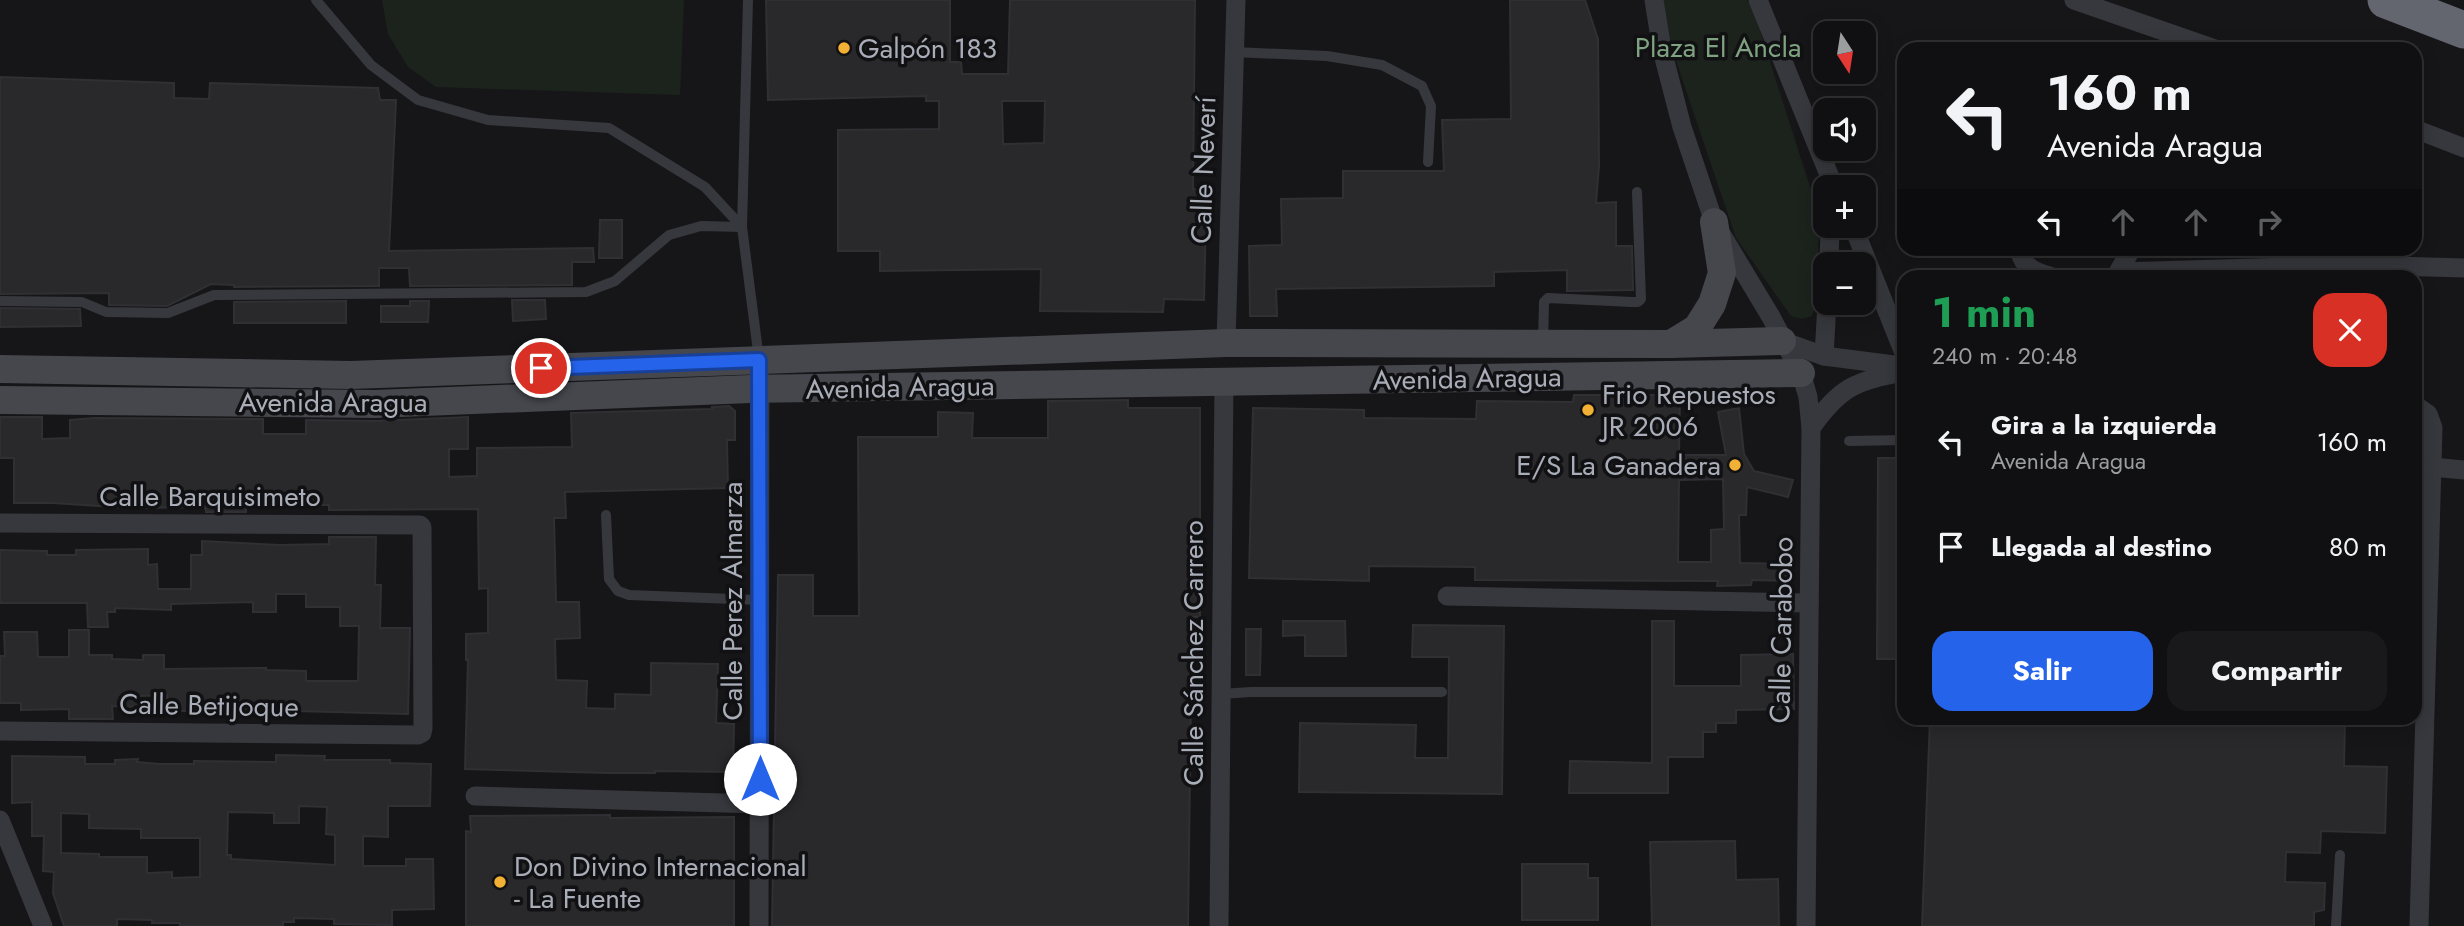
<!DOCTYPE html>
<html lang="es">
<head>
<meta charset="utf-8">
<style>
  body { margin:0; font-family:Jost,sans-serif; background:#19191b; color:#f1f3f6; height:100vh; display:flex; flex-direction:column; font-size:26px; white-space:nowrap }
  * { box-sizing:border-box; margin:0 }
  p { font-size:23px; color:#9c9d9f }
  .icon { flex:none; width:38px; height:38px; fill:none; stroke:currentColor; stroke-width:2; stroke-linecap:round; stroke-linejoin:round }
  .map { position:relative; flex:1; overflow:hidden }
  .drawer { position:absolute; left:1897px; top:270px; width:525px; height:455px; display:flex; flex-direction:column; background:#101012; border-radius:21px; box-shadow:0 4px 18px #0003,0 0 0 2px #303032 }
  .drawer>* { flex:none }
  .top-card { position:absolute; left:1897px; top:42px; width:525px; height:214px; border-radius:21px; box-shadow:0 4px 18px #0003,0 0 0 2px #303032; background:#101012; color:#f1f3f6; overflow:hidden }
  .needle { width:46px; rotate:168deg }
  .tools { position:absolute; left:1813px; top:21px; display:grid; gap:14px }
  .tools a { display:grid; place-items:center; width:63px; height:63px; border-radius:14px; background:#101012; box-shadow:0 4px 18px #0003,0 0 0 2px #303032; font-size:35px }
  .pin { position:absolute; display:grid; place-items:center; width:60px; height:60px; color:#fff; margin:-30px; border:4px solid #fff; border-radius:50%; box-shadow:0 2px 7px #0007 }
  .me { position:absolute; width:77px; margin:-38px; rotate:0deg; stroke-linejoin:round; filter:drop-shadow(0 0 5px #0008) }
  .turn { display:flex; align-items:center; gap:24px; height:147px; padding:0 35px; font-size:32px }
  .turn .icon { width:91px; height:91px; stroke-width:2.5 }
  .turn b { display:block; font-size:49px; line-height:60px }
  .lanes { display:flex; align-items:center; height:66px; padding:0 35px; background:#0003; justify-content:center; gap:35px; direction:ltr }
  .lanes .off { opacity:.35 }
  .round { display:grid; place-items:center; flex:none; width:74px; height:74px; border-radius:21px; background:#19191b }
  .summary { display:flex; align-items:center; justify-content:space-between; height:119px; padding:0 35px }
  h1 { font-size:42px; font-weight:700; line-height:52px; color:#1e9e55 }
  .action { display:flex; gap:14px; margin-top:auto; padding:14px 35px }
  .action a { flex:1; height:80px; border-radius:21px; background:#2563eb; color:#fff; font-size:28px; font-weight:700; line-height:80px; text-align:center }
  .action a+a { background:#19191b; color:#f1f3f6 }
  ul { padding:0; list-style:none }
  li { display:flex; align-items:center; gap:21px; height:105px; padding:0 35px }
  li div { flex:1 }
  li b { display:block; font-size:26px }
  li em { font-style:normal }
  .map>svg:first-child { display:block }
</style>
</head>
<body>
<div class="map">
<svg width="2464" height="926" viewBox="0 0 2464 926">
  <rect width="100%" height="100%" fill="#161618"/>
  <g fill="#1c231d">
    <path d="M382 0H684L680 95 436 87 408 67 388 34Z"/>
    <path d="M1663 0H1747L1754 12 1820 218 1815 306 1812 316 1802 319 1791 316 1736 238 1668 37Z"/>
  </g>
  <g fill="#29292c" stroke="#303034" stroke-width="2" fill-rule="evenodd">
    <path d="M766 0H950V62H961L962 74H1008L1010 0H1195L1193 189 1201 190 1200 216H1206L1204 300 1164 299 1163 312 1040 311 1041 269 880 271V251H838V130L939 129V101H926V96L768 100ZM1002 101H1045L1044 143 1003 144Z"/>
    <path d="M1510 0H1585L1598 39 1599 166 1596 203 1616 202V246H1632L1633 290 1567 291V270L1494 272V286L1276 289 1277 316H1250L1249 246 1282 245 1281 199 1343 198V171H1444L1442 120 1511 119Z"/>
    <path d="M0 77 174 83V98L209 99 210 83 378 88 380 100H396L389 251 593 248 594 262H572V285L410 286 409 268H379V286L234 287V285L211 284 167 306 109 305V293L0 294Z"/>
    <path d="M600 220H622V258H599Z"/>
    <path d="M512 300H545L546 319 513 321Z"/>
    <path d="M346 301V323H234V302Z"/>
    <path d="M410 301H429L428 322H381V306H410Z"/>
    <path d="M0 308 80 309 81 326 0 327Z"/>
    <path d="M1574 395H1680L1679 455H1726L1718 412 1739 408 1744 454 1754 471 1793 480 1788 497 1747 487 1746 515H1739L1740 563 1793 564V581L1752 580 1751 585 1717 586 1718 581 1475 580V567L1369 566V581L1249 578 1253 408 1364 410V418L1476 419 1477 401 1573 402ZM1723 479 1724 529 1711 530V562H1678L1679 480Z"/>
    <path d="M1128 400V408H1200V617H1192L1188 926H772L778 575H813V616H859L858 437H938V412L973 413 972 438H1048V401Z"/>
    <path d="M729 406 735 411V440H727L728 488 565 492 566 518H554L556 602H579L580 638 555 639 556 680 587 681 586 708 615 709V694L651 695V663L718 664 716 723 734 724 733 772 655 771V773H608L465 769 468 660H466V634L488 633V588L479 589 478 509 329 510V505H246V512H206L205 507 130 508 53 503H14V458H0V417H42V439L70 438V420L94 418 263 419V434H306V420L375 421 468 417V449H449V477L477 476V448L572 447 571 413 712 409V407Z"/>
    <path d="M1878 458H1904V659H1877Z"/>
    <path d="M329 537H376L375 585H381L380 628H410L408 714 295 711V706L250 705V711H176V704L167 705V695L139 696V707L112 706 113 719H69V709L21 710V703H0V656H5L4 632H37L38 657H69V630H89V655H112V659L143 660V655H164V669L266 668V670L306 671V681H358L359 626H340V607H306V594H276V612H253V602L171 604V610L115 608V612H107L108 627H88L87 603H0V550L47 551V555H76V550L148 549V565L157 564 158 589H191V555H202V541L280 545 329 544Z"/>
    <path d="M1283 621H1345L1346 656H1305V635L1283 636Z"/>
    <path d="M1652 621H1674V686H1741V655L1793 654 1794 709 1736 710V723H1716V732H1703V757H1668V793H1569L1570 761 1652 763Z"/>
    <path d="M1413 625 1504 626 1502 794 1299 792 1300 723 1416 725 1415 758H1448L1449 657H1412Z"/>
    <path d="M1246 629H1261L1260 675H1246Z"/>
    <path d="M1930 718H2345L2344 766 2387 767 2385 833 2321 831 2320 853 2286 852 2285 882 2325 883 2324 910 2314 912V926H1922Z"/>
    <path d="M276 755 325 756 324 760H390V763L431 764 430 806H388V837L363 836V866H406V859H433L434 909 392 910V925L334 924V919L294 918V922H283V926H180V923H152V920L117 919V926H64L53 893 54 872 43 871 44 836H32V802L12 803V756L85 757V764H115V760L138 759 137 762 160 764H194V761L276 762ZM299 806 327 807 326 834 335 835V865L231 859V855H227L228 812 274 813V823H299ZM61 813 89 814V828L141 829V838H200V877L172 878V872L147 873V857H99V854L61 853Z"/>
    <path d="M610 815V818L734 817V926H466V831L471 832 470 816Z"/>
    <path d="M1735 841 1736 880 1778 879 1779 926H1652L1650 842Z"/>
    <path d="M1522 864H1588V878H1598V920H1522Z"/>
  </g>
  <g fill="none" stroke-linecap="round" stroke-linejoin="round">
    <g stroke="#37383d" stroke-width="10">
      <path d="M316 0 371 65 418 100 488 120 609 128 705 187 742 227 759 359"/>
      <path d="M1234 52 1327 56 1382 65 1422 86 1431 106 1428 162"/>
      <path d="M0 301 82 302 106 312 168 313 214 295 586 292 615 281 669 235 701 226 742 227 748 0"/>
      <path d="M1543 343 1544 302 1548 298 1632 302H1638L1641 299 1637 192"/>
      <path d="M1849 441 1904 440"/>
      <path d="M606 515 609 579 618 591 629 595 759 600"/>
      <path d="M1221 694 1251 692H1442"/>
      <path d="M2336 926 2340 855"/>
    </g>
    <g stroke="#37383d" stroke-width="19">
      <path d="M1654 0 1662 50 1682 127 1714 222 1771 317 1801 373 1808 397 1811 428 1806 926"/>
      <path d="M1758 0 1834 187"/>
      <path d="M2074 0 2215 49"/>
      <path d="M2415 129 2464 148"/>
      <path d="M1853 226 1904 353"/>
      <path d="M2019 248C2022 266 2033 272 2050 276"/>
      <path d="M1829 264 1830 226"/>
      <path d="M2119 272 2358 265 2464 268"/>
      <path d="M2116 276 2132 248"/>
      <path d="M1782 341 1824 356 1894 365 1904 368"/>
      <path d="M1226 343 1236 0"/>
      <path d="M1824 356 1827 303"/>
      <path d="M2415 405 2428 414 2433 428 2419 926"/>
      <path d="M1811 428C1840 387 1855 381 1904 372"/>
      <path d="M2432 467 2464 470"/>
      <path d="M0 523 420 525 422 527 423 728 422 733 418 735 0 731"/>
      <path d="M1447 596 1809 603"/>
      <path d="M475 796 760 804"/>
      <path d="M0 820 43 926"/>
      <path d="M759 926 760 378"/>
      <path d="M1219 926 1224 381"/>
    </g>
    <g stroke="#45474d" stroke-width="28">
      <path d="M1671 344 1697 328 1712 304 1722 273 1714 222"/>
      <path d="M0 369 351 375 1226 343 1671 344 1782 341"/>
      <path d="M0 400 375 404 750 389 1801 373"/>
    </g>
    <path stroke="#63666e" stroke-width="37" d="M2386 0 2464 30"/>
  </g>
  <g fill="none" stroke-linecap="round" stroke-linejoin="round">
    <defs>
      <path id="route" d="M541 368 759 360 760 779"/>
    </defs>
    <use href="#route" stroke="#184099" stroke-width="18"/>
    <use href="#route" stroke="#2563eb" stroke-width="12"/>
  </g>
  <g fill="#f2b134" stroke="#111113" stroke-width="2.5">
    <circle cx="844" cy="48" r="7"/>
    <circle cx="1588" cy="410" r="7"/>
    <circle cx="1735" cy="465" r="7"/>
    <circle cx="500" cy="882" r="7"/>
  </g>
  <g text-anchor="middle" stroke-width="7" stroke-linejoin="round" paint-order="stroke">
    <g font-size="28" fill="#7fa381" stroke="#111113">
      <text x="1718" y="57">Plaza El Ancla</text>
    </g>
    <g font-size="28" fill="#a8adb8" stroke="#111113" text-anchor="start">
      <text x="858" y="58">Galpón 183</text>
      <text x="1602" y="404">Frio Repuestos<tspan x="1602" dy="32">JR 2006</tspan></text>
      <text x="1721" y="475" text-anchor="end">E/S La Ganadera</text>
      <text x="514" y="876">Don Divino Internacional<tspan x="514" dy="32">- La Fuente</tspan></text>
    </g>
    <g font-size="28" fill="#a8adb8" stroke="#111113">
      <text transform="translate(1203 170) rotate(-88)" y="10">Calle Neverí</text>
      <text transform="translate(1467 378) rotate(-1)" y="10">Avenida Aragua</text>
      <text transform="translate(900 387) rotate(-1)" y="10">Avenida Aragua</text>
      <text x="333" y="412">Avenida Aragua</text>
      <text x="210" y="506">Calle Barquisimeto</text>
      <text transform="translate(732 601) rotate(-90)" y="10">Calle Perez Almarza</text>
      <text transform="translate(1781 630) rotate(-89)" y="10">Calle Carabobo</text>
      <text transform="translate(1193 653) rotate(-90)" y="10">Calle Sánchez Carrero</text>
      <text transform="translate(209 705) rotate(1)" y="10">Calle Betijoque</text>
    </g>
  </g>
</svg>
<div class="tools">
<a><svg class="needle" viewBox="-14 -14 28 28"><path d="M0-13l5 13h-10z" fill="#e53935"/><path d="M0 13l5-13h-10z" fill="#9c9d9f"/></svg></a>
<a><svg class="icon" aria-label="sound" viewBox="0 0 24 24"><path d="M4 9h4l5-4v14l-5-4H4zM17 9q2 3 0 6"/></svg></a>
<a>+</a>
<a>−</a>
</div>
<div class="pin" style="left:541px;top:368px;background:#d93025"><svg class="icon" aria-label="arrive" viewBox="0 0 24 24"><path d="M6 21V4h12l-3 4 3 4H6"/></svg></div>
<svg class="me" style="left:760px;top:779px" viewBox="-20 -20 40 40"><circle r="19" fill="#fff"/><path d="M0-13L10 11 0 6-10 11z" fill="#2563eb"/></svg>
<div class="top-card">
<div class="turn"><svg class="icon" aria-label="left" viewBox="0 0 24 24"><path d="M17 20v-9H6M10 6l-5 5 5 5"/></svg><div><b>160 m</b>Avenida Aragua</div></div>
<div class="lanes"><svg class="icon" aria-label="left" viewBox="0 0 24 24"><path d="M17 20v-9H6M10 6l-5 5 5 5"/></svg><svg class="icon off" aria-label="ahead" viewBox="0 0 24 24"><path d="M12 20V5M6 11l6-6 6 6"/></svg><svg class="icon off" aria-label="ahead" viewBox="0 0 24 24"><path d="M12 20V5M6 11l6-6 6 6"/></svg><svg class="icon off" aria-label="right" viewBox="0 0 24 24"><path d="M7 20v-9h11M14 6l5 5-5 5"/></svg></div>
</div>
<section class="drawer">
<div class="summary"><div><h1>1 min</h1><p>240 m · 20:48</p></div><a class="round" style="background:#d93025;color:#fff"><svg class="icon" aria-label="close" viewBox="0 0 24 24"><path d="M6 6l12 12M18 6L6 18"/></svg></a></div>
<ul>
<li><svg class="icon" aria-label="left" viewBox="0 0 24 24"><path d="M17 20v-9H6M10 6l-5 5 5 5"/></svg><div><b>Gira a la izquierda</b><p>Avenida Aragua</p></div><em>160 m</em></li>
<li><svg class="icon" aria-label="arrive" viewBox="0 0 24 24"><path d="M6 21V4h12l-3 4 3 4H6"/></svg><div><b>Llegada al destino</b></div><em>80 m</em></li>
</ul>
<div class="action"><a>Salir</a><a>Compartir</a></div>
</section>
</div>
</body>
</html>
